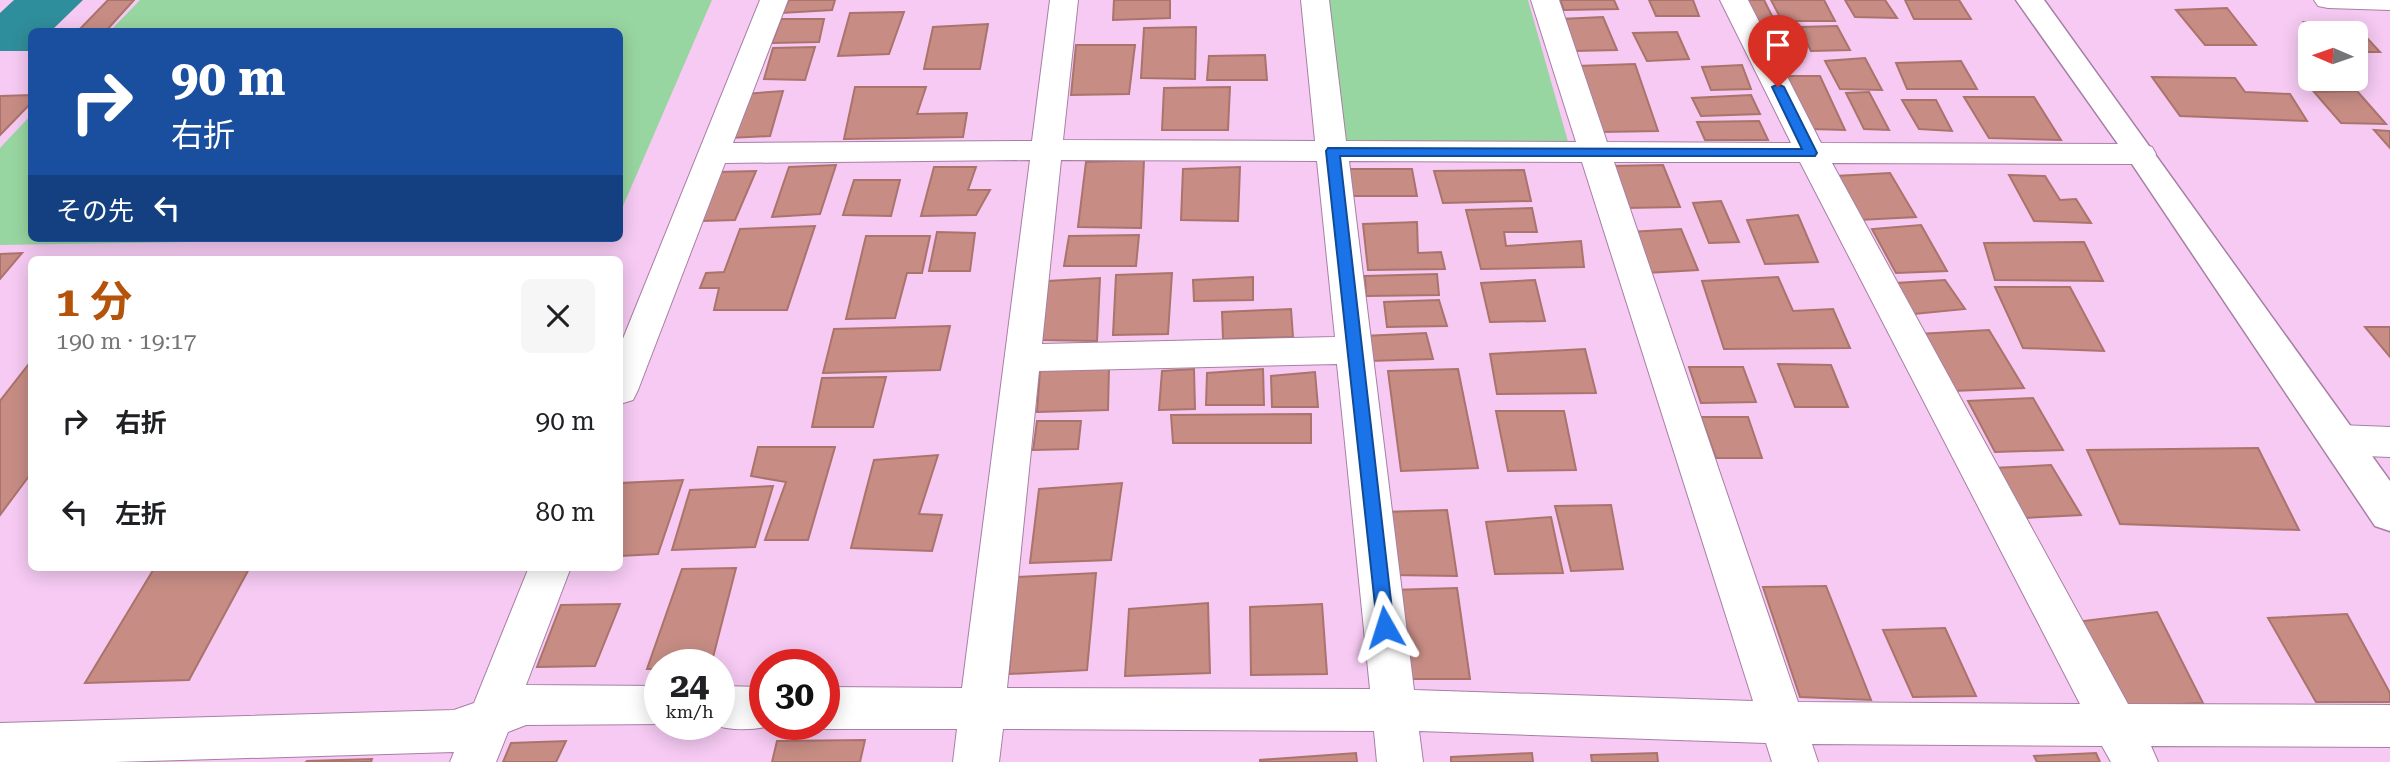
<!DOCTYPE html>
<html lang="ja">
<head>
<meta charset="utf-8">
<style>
  body { margin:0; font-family:"Roboto Serif","Noto Sans JP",serif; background:#f6f6f6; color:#202124; height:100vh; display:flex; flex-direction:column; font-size:26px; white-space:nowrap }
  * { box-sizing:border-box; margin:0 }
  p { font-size:23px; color:#757577 }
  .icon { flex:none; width:38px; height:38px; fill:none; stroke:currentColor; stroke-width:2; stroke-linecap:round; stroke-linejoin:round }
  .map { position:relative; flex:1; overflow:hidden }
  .drawer { position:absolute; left:28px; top:256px; width:595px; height:315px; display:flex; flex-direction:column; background:#fff; border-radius:10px; box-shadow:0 4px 18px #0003 }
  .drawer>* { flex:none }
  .guide { position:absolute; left:28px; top:28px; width:595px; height:214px; border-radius:10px; box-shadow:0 4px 18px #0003; background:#1a4fa0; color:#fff; overflow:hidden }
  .needle { width:46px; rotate:272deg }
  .fabs { position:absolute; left:2298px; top:21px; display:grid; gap:14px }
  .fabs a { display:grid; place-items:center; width:70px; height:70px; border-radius:10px; background:#fff; box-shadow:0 4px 18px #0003; font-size:35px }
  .speed { position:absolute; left:644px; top:649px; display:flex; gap:14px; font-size:35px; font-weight:700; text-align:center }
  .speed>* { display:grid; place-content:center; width:91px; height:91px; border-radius:50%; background:#fff; box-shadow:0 4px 18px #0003; line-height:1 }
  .speed small { font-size:18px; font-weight:400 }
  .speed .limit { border:10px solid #d22; background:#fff; color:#111 }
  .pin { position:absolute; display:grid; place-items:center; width:60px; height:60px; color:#fff; margin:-72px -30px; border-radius:50% 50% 50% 0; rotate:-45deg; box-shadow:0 0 7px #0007 }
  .pin .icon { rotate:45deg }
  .me { position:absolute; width:77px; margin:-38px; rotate:354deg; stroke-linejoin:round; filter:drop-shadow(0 0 5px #0008) }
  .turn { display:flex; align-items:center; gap:24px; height:147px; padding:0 28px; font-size:32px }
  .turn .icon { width:91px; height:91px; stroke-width:2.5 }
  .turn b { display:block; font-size:49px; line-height:60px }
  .then { display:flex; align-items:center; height:66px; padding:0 28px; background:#0003; gap:14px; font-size:26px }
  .round { display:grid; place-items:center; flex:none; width:74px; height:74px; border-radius:10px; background:#f6f6f6 }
  .overview { display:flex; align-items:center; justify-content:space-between; height:119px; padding:0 28px }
  h1 { font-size:42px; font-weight:700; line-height:52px; color:#b45309 }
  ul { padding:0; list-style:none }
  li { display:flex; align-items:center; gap:21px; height:91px; padding:0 28px }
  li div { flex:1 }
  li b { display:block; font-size:26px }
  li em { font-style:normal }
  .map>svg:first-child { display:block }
</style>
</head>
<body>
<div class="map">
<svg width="2390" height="762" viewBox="0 0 2390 762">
  <rect width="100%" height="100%" fill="#f6caf3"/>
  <g fill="#98d6a1">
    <path d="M140 0H712L620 213V32L110 31Z"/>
    <path d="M1328 0H1528L1569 145H1345Z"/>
    <path d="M31 115 32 238H452L0 245V148Z"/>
  </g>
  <path fill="#2f8e9b" d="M14 0H83L51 31 32 32 31 51H0V13Z"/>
  <g fill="#c78d85" stroke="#aa736b" stroke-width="2">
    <path d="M108 0H134L105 32H77Z"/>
    <path d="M789 0H835L832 10 782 13Z"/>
    <path d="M1114 0H1170V18L1113 20Z"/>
    <path d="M1560 0H1614L1618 9 1564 10Z"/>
    <path d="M1649 0H1693L1699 16H1656Z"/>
    <path d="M1742 0H1764L1775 22H1753Z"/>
    <path d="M1771 0H1824L1835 21H1782Z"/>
    <path d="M1845 0H1885L1897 18 1855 17Z"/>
    <path d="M1905 0H1959L1971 19H1914Z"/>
    <path d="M2227 8 2256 45H2205L2176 10Z"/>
    <path d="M904 12 889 54 838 56 850 13Z"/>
    <path d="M1603 17 1617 50 1573 51 1561 19Z"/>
    <path d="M781 19H824L819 42 772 43Z"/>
    <path d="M2304 22 2353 23 2380 52H2356V33H2314Z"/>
    <path d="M988 24 980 69H924L933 27Z"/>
    <path d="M1837 26 1850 50 1811 51 1799 27Z"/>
    <path d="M1196 27 1195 79 1141 78 1144 28Z"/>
    <path d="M1677 32 1689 59 1647 61 1633 33Z"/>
    <path d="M1076 45H1135L1129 94 1071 95Z"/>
    <path d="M815 47 805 80 764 79 773 48Z"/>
    <path d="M1265 55 1267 80H1207L1209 56Z"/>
    <path d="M1865 58 1882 90 1840 89 1825 61Z"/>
    <path d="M1961 61 1977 89H1907L1896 63Z"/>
    <path d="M1635 64 1658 131 1601 132 1577 66Z"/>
    <path d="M1742 65 1751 89 1711 90 1702 67Z"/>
    <path d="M1784 76H1820L1845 130 1811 129Z"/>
    <path d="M2152 77 2235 78 2245 92 2290 94 2307 121 2180 116Z"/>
    <path d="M855 87H926L917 114 967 113 963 137 844 139Z"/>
    <path d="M1230 87 1228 130H1162L1164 88Z"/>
    <path d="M783 91 770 136 730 138 744 94Z"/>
    <path d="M2357 91 2386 124 2341 123 2314 92Z"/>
    <path d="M1869 92 1889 130 1864 129 1846 93Z"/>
    <path d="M32 95V102L0 135V96Z"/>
    <path d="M1751 95 1760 114 1701 116 1692 98Z"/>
    <path d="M1964 97H2034L2061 140 1989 138Z"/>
    <path d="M1902 100H1936L1952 131 1919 129Z"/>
    <path d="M1759 121 1768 140H1705L1697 122Z"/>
    <path d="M2374 130 2390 131V148Z"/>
    <path d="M1144 160 1141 228 1078 227 1086 162Z"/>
    <path d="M836 165 820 214 772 217 789 167Z"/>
    <path d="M1663 165 1680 207 1625 208 1611 166Z"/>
    <path d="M934 167H976L968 190H990L976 215 921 216Z"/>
    <path d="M1240 167 1238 221 1181 220 1183 169Z"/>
    <path d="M1346 169H1412L1417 196H1348Z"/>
    <path d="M1524 170 1531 201 1443 203 1434 171Z"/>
    <path d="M756 171 735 220 702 221 718 172Z"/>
    <path d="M1890 173 1916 217 1859 220 1836 176Z"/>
    <path d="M2009 175 2045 176 2060 200 2076 199 2091 223 2034 221Z"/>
    <path d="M854 180H900L891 216 843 215Z"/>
    <path d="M1721 201 1739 242 1709 243 1693 203Z"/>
    <path d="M1532 208 1537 232H1504L1506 246 1581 241 1584 267 1481 269 1466 210Z"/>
    <path d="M1798 215 1818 262 1765 264 1747 220Z"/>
    <path d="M1417 222 1418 253 1441 252 1445 269 1368 270 1363 224Z"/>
    <path d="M1921 225 1947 271 1896 273 1872 229Z"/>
    <path d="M815 226 787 310H714L719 288H700L706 273 724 272 740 229Z"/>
    <path d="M1681 229 1698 270 1646 273 1630 232Z"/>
    <path d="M937 232 975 233 970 271H929Z"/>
    <path d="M1139 235 1136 266H1064L1069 236Z"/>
    <path d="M866 236H930L922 273H907L895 318 846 319Z"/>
    <path d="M2084 242 2103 281 1995 280 1984 243Z"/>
    <path d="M22 253 0 279V254Z"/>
    <path d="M1172 273 1168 334 1113 335 1116 275Z"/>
    <path d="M1437 274 1439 295 1366 296 1365 276Z"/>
    <path d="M1253 277V300L1194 301 1193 280Z"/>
    <path d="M1778 277 1793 311 1833 309 1850 348 1724 349 1702 281Z"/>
    <path d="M1100 278 1097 341 1042 340 1048 281Z"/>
    <path d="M1535 280 1545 321 1490 322 1481 283Z"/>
    <path d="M1945 280 1965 309 1914 314 1896 283Z"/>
    <path d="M1995 287H2070L2104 351 2023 348Z"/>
    <path d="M1439 300 1447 326 1387 327 1384 302Z"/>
    <path d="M1291 309 1293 337 1223 339 1222 312Z"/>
    <path d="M950 326 940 370 823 373 834 329Z"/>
    <path d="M2365 327H2390V357Z"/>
    <path d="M1989 330 2024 388 1953 391 1919 334Z"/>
    <path d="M1426 333 1433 359 1369 361 1364 336Z"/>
    <path d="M1585 349 1596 393 1497 394 1490 354Z"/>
    <path d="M32 360V472L0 515V401Z"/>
    <path d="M1778 364 1831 365 1848 407H1795Z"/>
    <path d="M1109 367 1108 410 1037 412 1040 370Z"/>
    <path d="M1689 367H1743L1756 402 1701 403Z"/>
    <path d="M1194 369 1195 409 1159 410 1162 371Z"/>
    <path d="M1263 369 1264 405H1206L1207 373Z"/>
    <path d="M1458 369 1478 468 1401 471 1388 371Z"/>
    <path d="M1315 372 1318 407H1272L1271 376Z"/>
    <path d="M886 377 873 427H812L822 378Z"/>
    <path d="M2033 398 2063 450 1995 452 1968 401Z"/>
    <path d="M1496 411H1564L1576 470 1508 471Z"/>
    <path d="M1311 414V443H1173L1171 415Z"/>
    <path d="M1701 417H1748L1762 458H1716Z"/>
    <path d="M1037 421H1081L1078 449 1033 450Z"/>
    <path d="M758 447H835L808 540H765L786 482 751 476Z"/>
    <path d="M2258 448 2299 530 2120 524 2087 450Z"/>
    <path d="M938 455 919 514 942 515 932 551 851 548 874 460Z"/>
    <path d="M2051 465 2081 515 2024 518 1994 468Z"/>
    <path d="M683 480 658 554 620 556V483Z"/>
    <path d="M1122 483 1111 560 1030 563 1039 489Z"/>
    <path d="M773 486 755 547 672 550 690 490Z"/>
    <path d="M1611 505 1623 569 1571 571 1555 506Z"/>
    <path d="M1447 510 1457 576 1391 575 1383 512Z"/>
    <path d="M1551 517 1563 573 1495 574 1486 522Z"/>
    <path d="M155 567H250L189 680 85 683Z"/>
    <path d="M736 568 711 665H660V669H647L682 569Z"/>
    <path d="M1096 573 1087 670 1009 674 1018 577Z"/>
    <path d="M1826 586 1871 700 1800 697 1763 587Z"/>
    <path d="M1457 588 1470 679H1403L1392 590Z"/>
    <path d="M1208 603 1210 673 1125 676 1129 609Z"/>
    <path d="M620 604 595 666 537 667 561 605Z"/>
    <path d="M1322 604 1327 674 1251 675 1250 607Z"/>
    <path d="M2157 612 2203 703 2121 707 2075 622Z"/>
    <path d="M2347 614 2390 693V702H2316L2268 618Z"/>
    <path d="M1945 628 1976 696 1913 697 1883 630Z"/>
    <path d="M865 740 860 762H772L777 741Z"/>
    <path d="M566 741 556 762H503L511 743Z"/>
    <path d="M1356 753 1357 762H1260V760Z"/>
    <path d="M1532 753 1533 762H1451V757Z"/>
    <path d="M1657 753 1658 762H1592L1591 755Z"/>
    <path d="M2096 753 2100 762H2037L2034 756Z"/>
    <path d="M372 759 371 762H306L307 761Z"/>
  </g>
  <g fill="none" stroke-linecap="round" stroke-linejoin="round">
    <defs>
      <g id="minor">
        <path d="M760 0H788L733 143 1032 141 1050 0H1078L1063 140 1315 141 1301 0H1329L1346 141 1576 142 1531 0H1559L1607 142 1791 143 1720 0H1748L1821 143 2141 144 2152 147 2156 154 2152 161 2141 164 1832 163 2128 704 2390 705V747L2151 746 2158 762H2111L2102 746 1812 744 1818 762H1772L1766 743 1419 731 1423 762H1377L1374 731 1003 729 999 762H953L957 729H824L813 724H824V687L962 688 1030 160 725 163 638 390 633 400 620 404V346ZM1061 160 1317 161 1335 337 1042 344ZM1349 161 1582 162 1753 701 1414 690ZM1614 162H1800L2080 704 1798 702ZM1337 364 1370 689 1007 688 1039 371Z"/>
        <path d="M2314 0H2390V10L2328 8 2318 6Z"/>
        <path d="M2339 425 2390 427V457L2339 455 2325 450 2320 440 2325 430Z"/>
        <path d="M529 567H571L526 685 660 686V724H665L526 725 508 732 496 762H450L454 752 115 762H0V723L454 710 474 703Z"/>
        <path d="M719 686 765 687V724H776C758 731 729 731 711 724H719Z"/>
      </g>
      <path id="tertiary" d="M2016 0H2044L2390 481V531L2375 526 2130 161Z"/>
    </defs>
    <use href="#minor" stroke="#a77fa5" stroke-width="2"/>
    <use href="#tertiary" stroke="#a77fa5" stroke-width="3"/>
    <use href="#minor" fill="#fff" fill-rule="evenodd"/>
    <use href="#tertiary" fill="#fff" fill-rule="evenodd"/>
  </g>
  <path fill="#1a73e8" stroke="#114b97" stroke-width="2" d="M1778 84 1784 87 1817 153 1815 156H1340L1394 627 1391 633 1385 635 1378 633 1326 151 1328 148 1802 149 1772 87Z"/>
</svg>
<div class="fabs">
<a><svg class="needle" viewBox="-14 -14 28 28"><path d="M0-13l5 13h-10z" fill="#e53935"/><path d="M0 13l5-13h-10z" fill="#757577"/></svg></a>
</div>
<div class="speed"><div>24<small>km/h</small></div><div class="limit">30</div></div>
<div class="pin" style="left:1778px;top:87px;background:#d93025"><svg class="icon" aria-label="arrive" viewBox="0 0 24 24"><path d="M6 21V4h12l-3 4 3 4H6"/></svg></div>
<svg class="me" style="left:1385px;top:627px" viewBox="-20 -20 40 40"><path d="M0-17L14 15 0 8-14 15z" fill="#1a73e8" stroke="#fff" stroke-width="4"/></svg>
<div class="guide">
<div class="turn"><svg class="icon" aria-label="right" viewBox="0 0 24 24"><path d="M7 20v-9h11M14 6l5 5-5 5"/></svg><div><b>90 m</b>右折</div></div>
<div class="then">その先<svg class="icon" aria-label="left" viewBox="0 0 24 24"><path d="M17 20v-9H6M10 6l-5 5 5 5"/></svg></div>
</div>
<section class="drawer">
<div class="overview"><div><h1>1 分</h1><p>190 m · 19:17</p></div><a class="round"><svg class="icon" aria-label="close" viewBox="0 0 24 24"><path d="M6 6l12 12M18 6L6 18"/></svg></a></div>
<ul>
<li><svg class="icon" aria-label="right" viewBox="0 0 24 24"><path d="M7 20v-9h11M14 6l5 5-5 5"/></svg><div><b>右折</b></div><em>90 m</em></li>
<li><svg class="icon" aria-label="left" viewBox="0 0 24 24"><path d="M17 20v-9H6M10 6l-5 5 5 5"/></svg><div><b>左折</b></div><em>80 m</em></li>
</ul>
</section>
</div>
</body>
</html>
